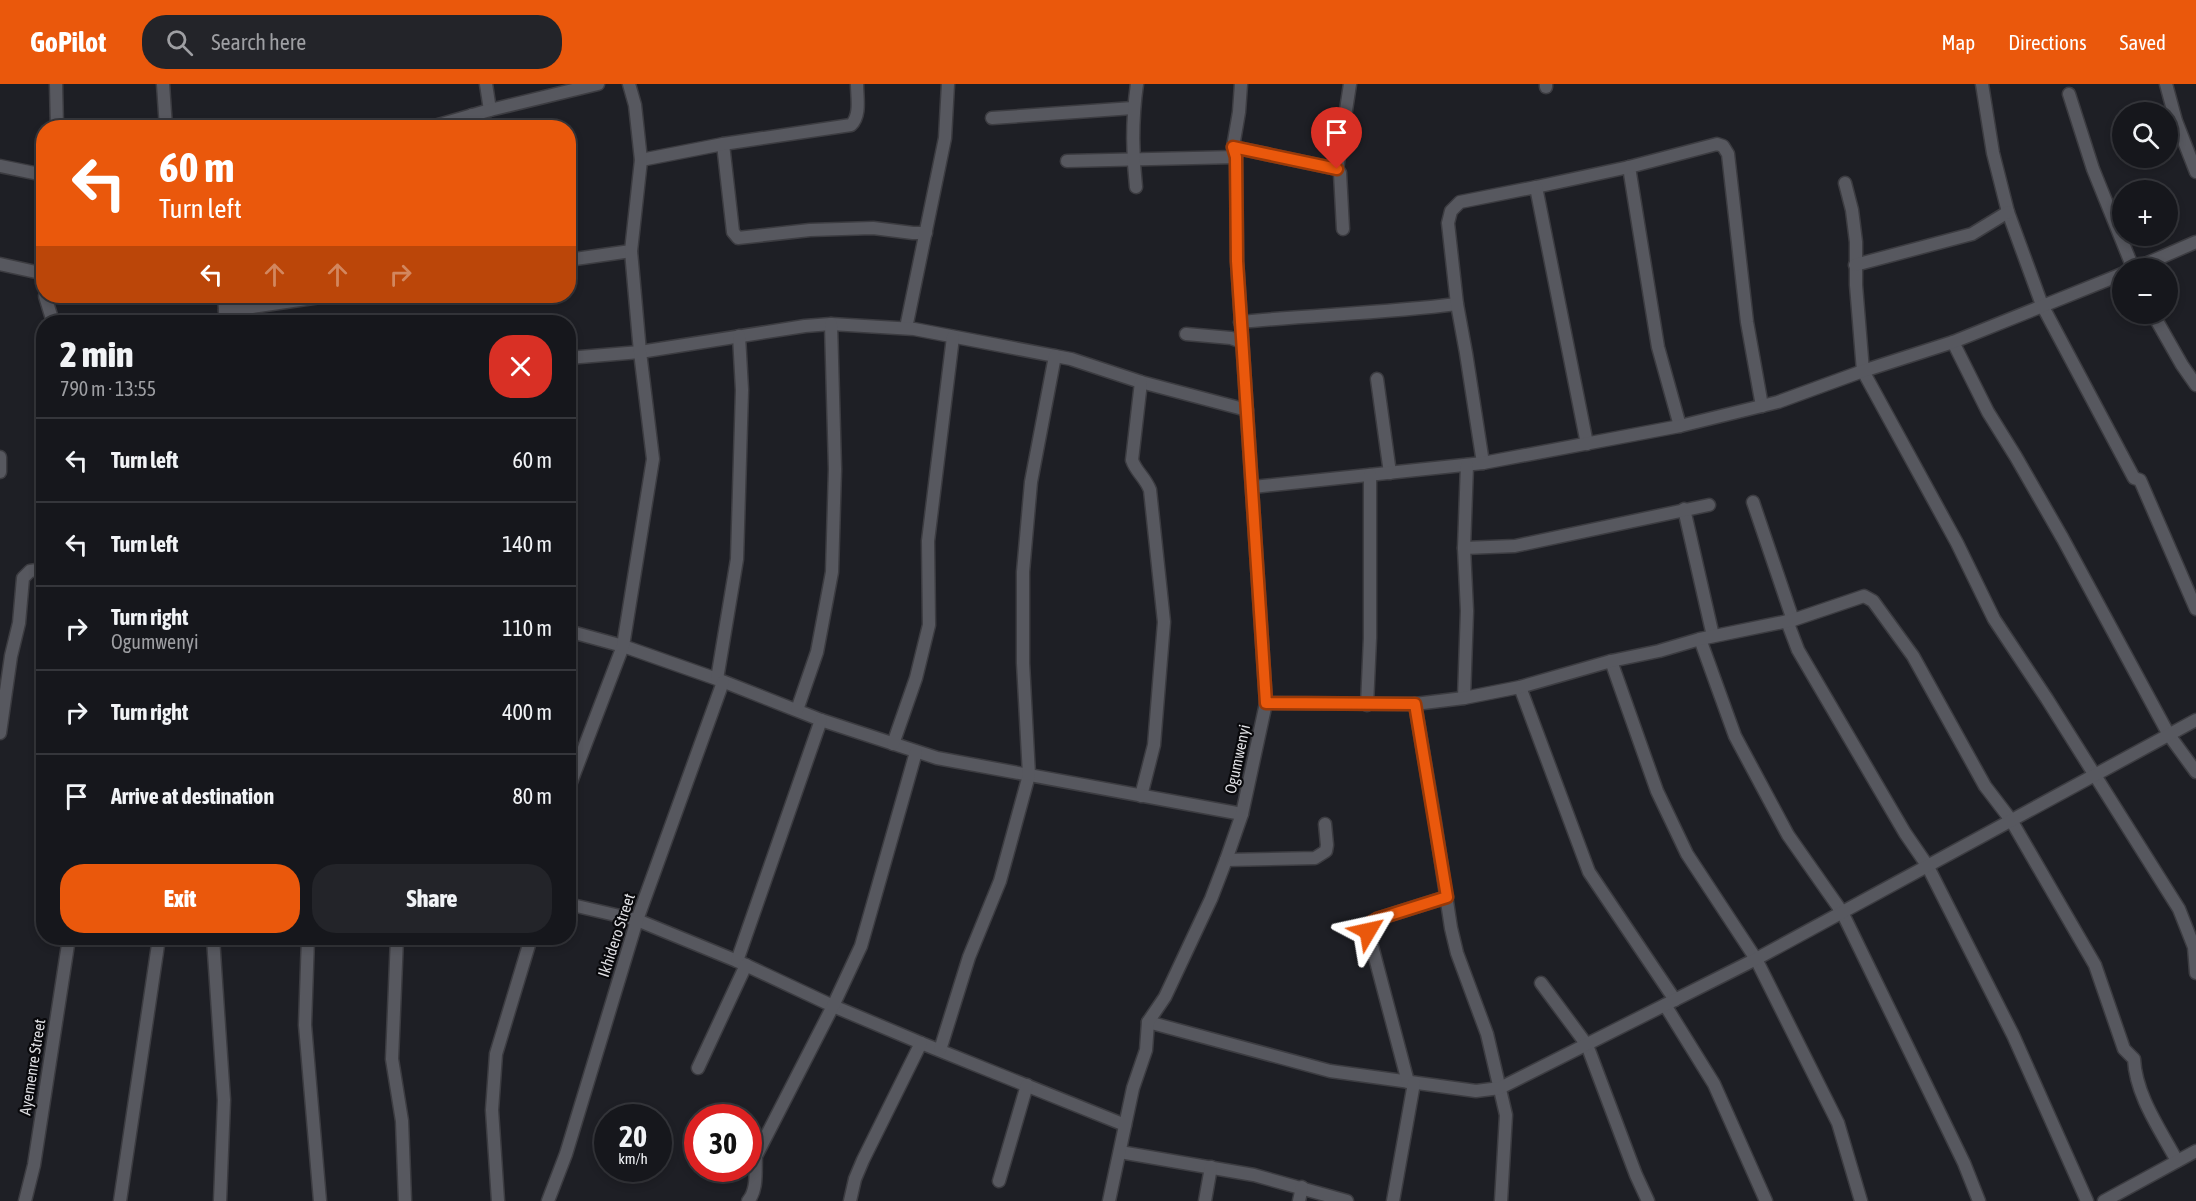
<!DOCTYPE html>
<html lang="en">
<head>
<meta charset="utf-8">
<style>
  body { margin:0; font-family:"Asap Condensed",sans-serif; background:#232429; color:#f1f3f6; height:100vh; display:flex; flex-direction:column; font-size:22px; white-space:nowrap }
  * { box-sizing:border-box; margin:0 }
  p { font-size:20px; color:#9e9fa3 }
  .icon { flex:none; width:33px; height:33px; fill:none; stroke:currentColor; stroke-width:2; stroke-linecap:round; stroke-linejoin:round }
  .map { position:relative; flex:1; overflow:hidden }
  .details { position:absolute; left:36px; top:231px; width:540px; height:630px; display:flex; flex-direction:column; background:#16171c; border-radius:24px; box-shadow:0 3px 9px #0003,0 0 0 2px #35363b }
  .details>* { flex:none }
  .hud { position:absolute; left:36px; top:36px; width:540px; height:183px; border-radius:24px; box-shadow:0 3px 9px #0003,0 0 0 2px #35363b; background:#ea580c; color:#fff; overflow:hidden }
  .controls { position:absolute; left:2112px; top:18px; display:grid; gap:12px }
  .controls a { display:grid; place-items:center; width:66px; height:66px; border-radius:50%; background:#16171c; box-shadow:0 3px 9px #0003,0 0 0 2px #35363b; font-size:30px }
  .speed { position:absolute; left:594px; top:1020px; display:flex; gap:12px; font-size:30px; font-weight:700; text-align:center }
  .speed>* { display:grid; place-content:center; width:78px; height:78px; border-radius:50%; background:#16171c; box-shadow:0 3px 9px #0003,0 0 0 2px #35363b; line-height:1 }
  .speed small { font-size:15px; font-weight:400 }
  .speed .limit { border:9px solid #d22; background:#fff; color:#111 }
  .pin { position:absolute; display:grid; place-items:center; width:51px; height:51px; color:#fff; margin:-62px -26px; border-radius:50% 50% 50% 0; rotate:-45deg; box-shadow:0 0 6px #0007 }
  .pin .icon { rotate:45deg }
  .me { position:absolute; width:66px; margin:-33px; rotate:54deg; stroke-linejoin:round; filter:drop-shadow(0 0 4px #0008) }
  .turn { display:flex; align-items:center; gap:21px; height:126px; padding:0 24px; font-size:27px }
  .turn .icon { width:78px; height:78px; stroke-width:2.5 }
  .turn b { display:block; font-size:42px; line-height:51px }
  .lanes { display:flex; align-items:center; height:57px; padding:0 24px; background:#0003; justify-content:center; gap:30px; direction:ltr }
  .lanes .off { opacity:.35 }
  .round { display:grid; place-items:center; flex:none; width:63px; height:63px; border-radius:24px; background:#232429 }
  .summary { display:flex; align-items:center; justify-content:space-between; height:102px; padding:0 24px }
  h1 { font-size:36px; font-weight:800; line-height:45px }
  .cta { display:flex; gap:12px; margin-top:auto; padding:12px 24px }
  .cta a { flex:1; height:69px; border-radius:24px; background:#ea580c; color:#fff; font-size:24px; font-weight:800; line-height:69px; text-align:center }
  .cta a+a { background:#232429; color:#f1f3f6 }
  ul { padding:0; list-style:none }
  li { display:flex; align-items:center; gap:18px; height:84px; padding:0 24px; border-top:2px solid #35363b }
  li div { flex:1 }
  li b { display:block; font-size:22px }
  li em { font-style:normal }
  header { display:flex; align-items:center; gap:36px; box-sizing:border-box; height:84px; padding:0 30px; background:#ea580c; color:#fff }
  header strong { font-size:28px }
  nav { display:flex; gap:33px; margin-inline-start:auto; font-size:21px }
  .search { width:420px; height:54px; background:#232429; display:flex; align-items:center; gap:15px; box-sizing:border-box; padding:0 21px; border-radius:24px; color:#9e9fa3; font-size:22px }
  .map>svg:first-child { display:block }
</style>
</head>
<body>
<header>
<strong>GoPilot</strong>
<div class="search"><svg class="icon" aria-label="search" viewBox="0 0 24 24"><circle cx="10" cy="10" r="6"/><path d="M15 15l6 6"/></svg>Search here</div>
<nav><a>Map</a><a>Directions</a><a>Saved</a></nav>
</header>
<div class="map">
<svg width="2196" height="1117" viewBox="0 0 2196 1117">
  <rect width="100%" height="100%" fill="#1e1f25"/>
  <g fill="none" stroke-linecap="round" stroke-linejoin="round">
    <defs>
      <g id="minor">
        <path d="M56 0 57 44"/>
        <path d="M163 0 166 44"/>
        <path d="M486 0 490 26"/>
        <path d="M1982 0 1993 69 2008 128 2042 221 2134 394 2140 396 2196 525"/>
        <path d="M2166 0 2176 37 2196 88"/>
        <path d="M1546 3V0"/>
        <path d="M2069 10 2093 85 2133 184"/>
        <path d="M472 31 473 44"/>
        <path d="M992 34 1133 24"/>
        <path d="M428 44 490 26 598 0"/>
        <path d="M723 60 733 148 738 154 810 146 873 144 913 149H926"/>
        <path d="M1233 63 1337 85 1340 89 1343 145"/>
        <path d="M641 76 723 60 851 41C861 31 857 14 857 0"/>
        <path d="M1067 77 1236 73"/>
        <path d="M0 82 44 91"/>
        <path d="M1629 83 1658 263 1680 342"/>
        <path d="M1337 85 1350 0"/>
        <path d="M1845 99 1852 126 1856 158V201L1863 287 1957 459 1994 535 2047 615 2179 825 2194 863 2196 889"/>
        <path d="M1136 103C1132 68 1132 35 1137 0"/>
        <path d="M1536 103 1629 83 1717 60 1723 62 1728 70 1747 238 1762 322"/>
        <path d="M568 176 631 167"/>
        <path d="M0 180 36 188 44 191"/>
        <path d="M1855 181 1972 150 2008 128"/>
        <path d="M2136 184 2196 158"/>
        <path d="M45 212 53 238"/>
        <path d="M224 212 226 238"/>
        <path d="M225 227 327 212"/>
        <path d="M2153 230 2182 281 2196 301"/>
        <path d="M1240 238C1312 231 1385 229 1457 220"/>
        <path d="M906 244 945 54 948 0"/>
        <path d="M1186 250 1231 254 1242 258"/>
        <path d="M1953 258 1988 328 2016 373 2063 455 2169 651 2196 688"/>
        <path d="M568 274 640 268 805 242 831 240 914 245 1071 275 1141 298 1247 326"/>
        <path d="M1377 295 1390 389"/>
        <path d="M1141 298 1132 376C1136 388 1145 393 1150 406L1164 538 1154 661 1141 712"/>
        <path d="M0 373V388"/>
        <path d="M1483 379 1466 269 1457 220 1448 139 1451 127 1460 118 1536 103 1587 360"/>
        <path d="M1253 403 1483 379 1680 342 1778 318 1863 287 1953 258 2122 190"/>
        <path d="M1753 418 1793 536"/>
        <path d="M1684 425 1713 552"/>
        <path d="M1464 464 1515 462 1709 421"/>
        <path d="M1787 537 1798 566 1905 749 1927 781 2013 951 2087 1117"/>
        <path d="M568 547 623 562 717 595 821 636 937 674 1242 730"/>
        <path d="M1700 555 1735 652 1788 751 1842 828 1932 1013 1964 1079 1979 1117"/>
        <path d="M1611 577 1657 707 1687 770 1756 875 1838 1039 1861 1117"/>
        <path d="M717 595 737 475 742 306 739 252"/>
        <path d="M1520 603 1589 788 1675 916"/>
        <path d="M1464 614 1467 527 1464 464 1467 381"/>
        <path d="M1266 619 1415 620 1464 614 1520 603 1611 577 1659 567 1700 555 1793 536 1864 512 1873 517 1913 572 1985 702 2011 736 2095 881 2124 965 2134 975C2136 1012 2160 1045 2177 1077"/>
        <path d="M1415 620 1435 738 1451 844 1457 869 1487 950 1506 1031 1501 1117"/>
        <path d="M1367 621 1370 554V391"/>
        <path d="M797 626 817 568 832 488 835 385 831 240"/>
        <path d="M0 649 11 572 19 539 23 494 30 487 44 485"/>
        <path d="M893 660 916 594 929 541 928 457 953 253"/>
        <path d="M568 706 623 562 653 375 640 268 631 167 641 76 635 21 629 0"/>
        <path d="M1226 776 1315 774 1326 767 1327 761 1325 740"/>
        <path d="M568 820 637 836 737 877 833 922 921 959 1125 1041"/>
        <path d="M213 854 224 1016 220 1117"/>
        <path d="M308 854 305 941 320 1117"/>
        <path d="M397 854 392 975 402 1037 405 1117"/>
        <path d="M737 877 821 636"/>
        <path d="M1541 899 1587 961 1636 1091 1648 1117"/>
        <path d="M1665 921 1714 1000 1766 1117"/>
        <path d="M1148 938 1330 987 1476 1007 1500 1004 1756 875 2196 636"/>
        <path d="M940 966 969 873 1000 797 1029 691 1023 579V488L1031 398 1055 272"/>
        <path d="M698 984 746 881"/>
        <path d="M1408 998 1368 847 1370 839 1377 835 1447 813"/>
        <path d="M1120 1068 1254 1091 1347 1117"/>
        <path d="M999 1097 1027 1001"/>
        <path d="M25 1117 34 1081 69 854"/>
        <path d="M120 1117 159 854"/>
        <path d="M498 1117 492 1026 496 970 531 854"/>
        <path d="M548 1117 566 1070 637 836 723 598"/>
        <path d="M748 1117C758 1106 755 1086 756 1072L833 922 861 862 916 668"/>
        <path d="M850 1117 855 1095 863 1076 921 959"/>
        <path d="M1109 1117 1133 1004 1146 966 1148 938 1165 913 1211 815 1226 776 1242 730 1266 619 1237 177 1236 73 1233 63 1239 28 1241 0"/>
        <path d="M1205 1117 1211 1083"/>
        <path d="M1299 1117 1302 1103"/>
        <path d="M1393 1117 1414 999"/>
        <path d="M2104 1117 2196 1067"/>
      </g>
    </defs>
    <use href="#minor" stroke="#3c3c41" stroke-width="15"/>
    <use href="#minor" stroke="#57585f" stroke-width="12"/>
  </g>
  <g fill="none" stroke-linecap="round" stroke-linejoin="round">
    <defs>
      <path id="route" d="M1337 85 1233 63 1236 73 1237 177 1266 619 1415 620 1447 813 1377 835 1370 839 1368 847"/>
    </defs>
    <use href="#route" stroke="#983908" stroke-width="15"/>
    <use href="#route" stroke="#ea580c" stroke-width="10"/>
  </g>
  <g text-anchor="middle" stroke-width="4.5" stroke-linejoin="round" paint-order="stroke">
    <g font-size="16" fill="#dfdfe3" stroke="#09090c">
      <text transform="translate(1237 675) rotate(-78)" y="6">Ogumwenyi</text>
      <text transform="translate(616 851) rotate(-72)" y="6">Ikhidero Street</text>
      <text transform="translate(32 983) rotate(-81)" y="6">Ayemenre Street</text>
    </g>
  </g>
</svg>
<div class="controls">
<a><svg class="icon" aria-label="search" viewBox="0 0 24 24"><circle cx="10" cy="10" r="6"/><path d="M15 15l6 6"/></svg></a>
<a>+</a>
<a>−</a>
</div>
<div class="speed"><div>20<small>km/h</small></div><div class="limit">30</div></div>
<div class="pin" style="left:1337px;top:85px;background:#d93025"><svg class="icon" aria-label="arrive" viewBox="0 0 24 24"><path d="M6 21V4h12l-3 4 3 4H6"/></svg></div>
<svg class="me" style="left:1368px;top:847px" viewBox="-20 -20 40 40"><path d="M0-17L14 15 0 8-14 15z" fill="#ea580c" stroke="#fff" stroke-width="4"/></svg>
<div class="hud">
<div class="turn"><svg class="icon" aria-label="left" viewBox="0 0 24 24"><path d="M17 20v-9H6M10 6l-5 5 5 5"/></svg><div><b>60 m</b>Turn left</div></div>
<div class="lanes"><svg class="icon" aria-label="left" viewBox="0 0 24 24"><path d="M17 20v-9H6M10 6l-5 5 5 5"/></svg><svg class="icon off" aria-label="ahead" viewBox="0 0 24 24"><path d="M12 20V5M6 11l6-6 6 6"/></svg><svg class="icon off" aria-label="ahead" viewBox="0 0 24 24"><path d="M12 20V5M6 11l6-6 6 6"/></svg><svg class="icon off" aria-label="right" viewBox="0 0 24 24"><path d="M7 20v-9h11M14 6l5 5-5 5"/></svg></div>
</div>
<section class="details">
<div class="summary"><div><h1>2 min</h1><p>790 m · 13:55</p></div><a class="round" style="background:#d93025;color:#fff"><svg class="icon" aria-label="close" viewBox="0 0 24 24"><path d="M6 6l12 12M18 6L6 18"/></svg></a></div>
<ul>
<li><svg class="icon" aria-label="left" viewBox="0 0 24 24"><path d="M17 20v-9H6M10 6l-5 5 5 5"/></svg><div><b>Turn left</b></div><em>60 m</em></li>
<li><svg class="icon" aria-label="left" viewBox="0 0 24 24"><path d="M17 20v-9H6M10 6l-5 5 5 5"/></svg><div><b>Turn left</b></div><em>140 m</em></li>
<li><svg class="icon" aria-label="right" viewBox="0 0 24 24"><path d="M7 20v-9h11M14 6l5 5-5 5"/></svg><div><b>Turn right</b><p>Ogumwenyi</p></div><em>110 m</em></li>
<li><svg class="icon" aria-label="right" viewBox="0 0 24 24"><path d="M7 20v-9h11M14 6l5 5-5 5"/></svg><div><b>Turn right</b></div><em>400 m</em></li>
<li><svg class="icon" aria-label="arrive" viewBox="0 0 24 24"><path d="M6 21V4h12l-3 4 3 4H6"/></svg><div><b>Arrive at destination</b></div><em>80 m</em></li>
</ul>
<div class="cta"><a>Exit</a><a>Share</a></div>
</section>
</div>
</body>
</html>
